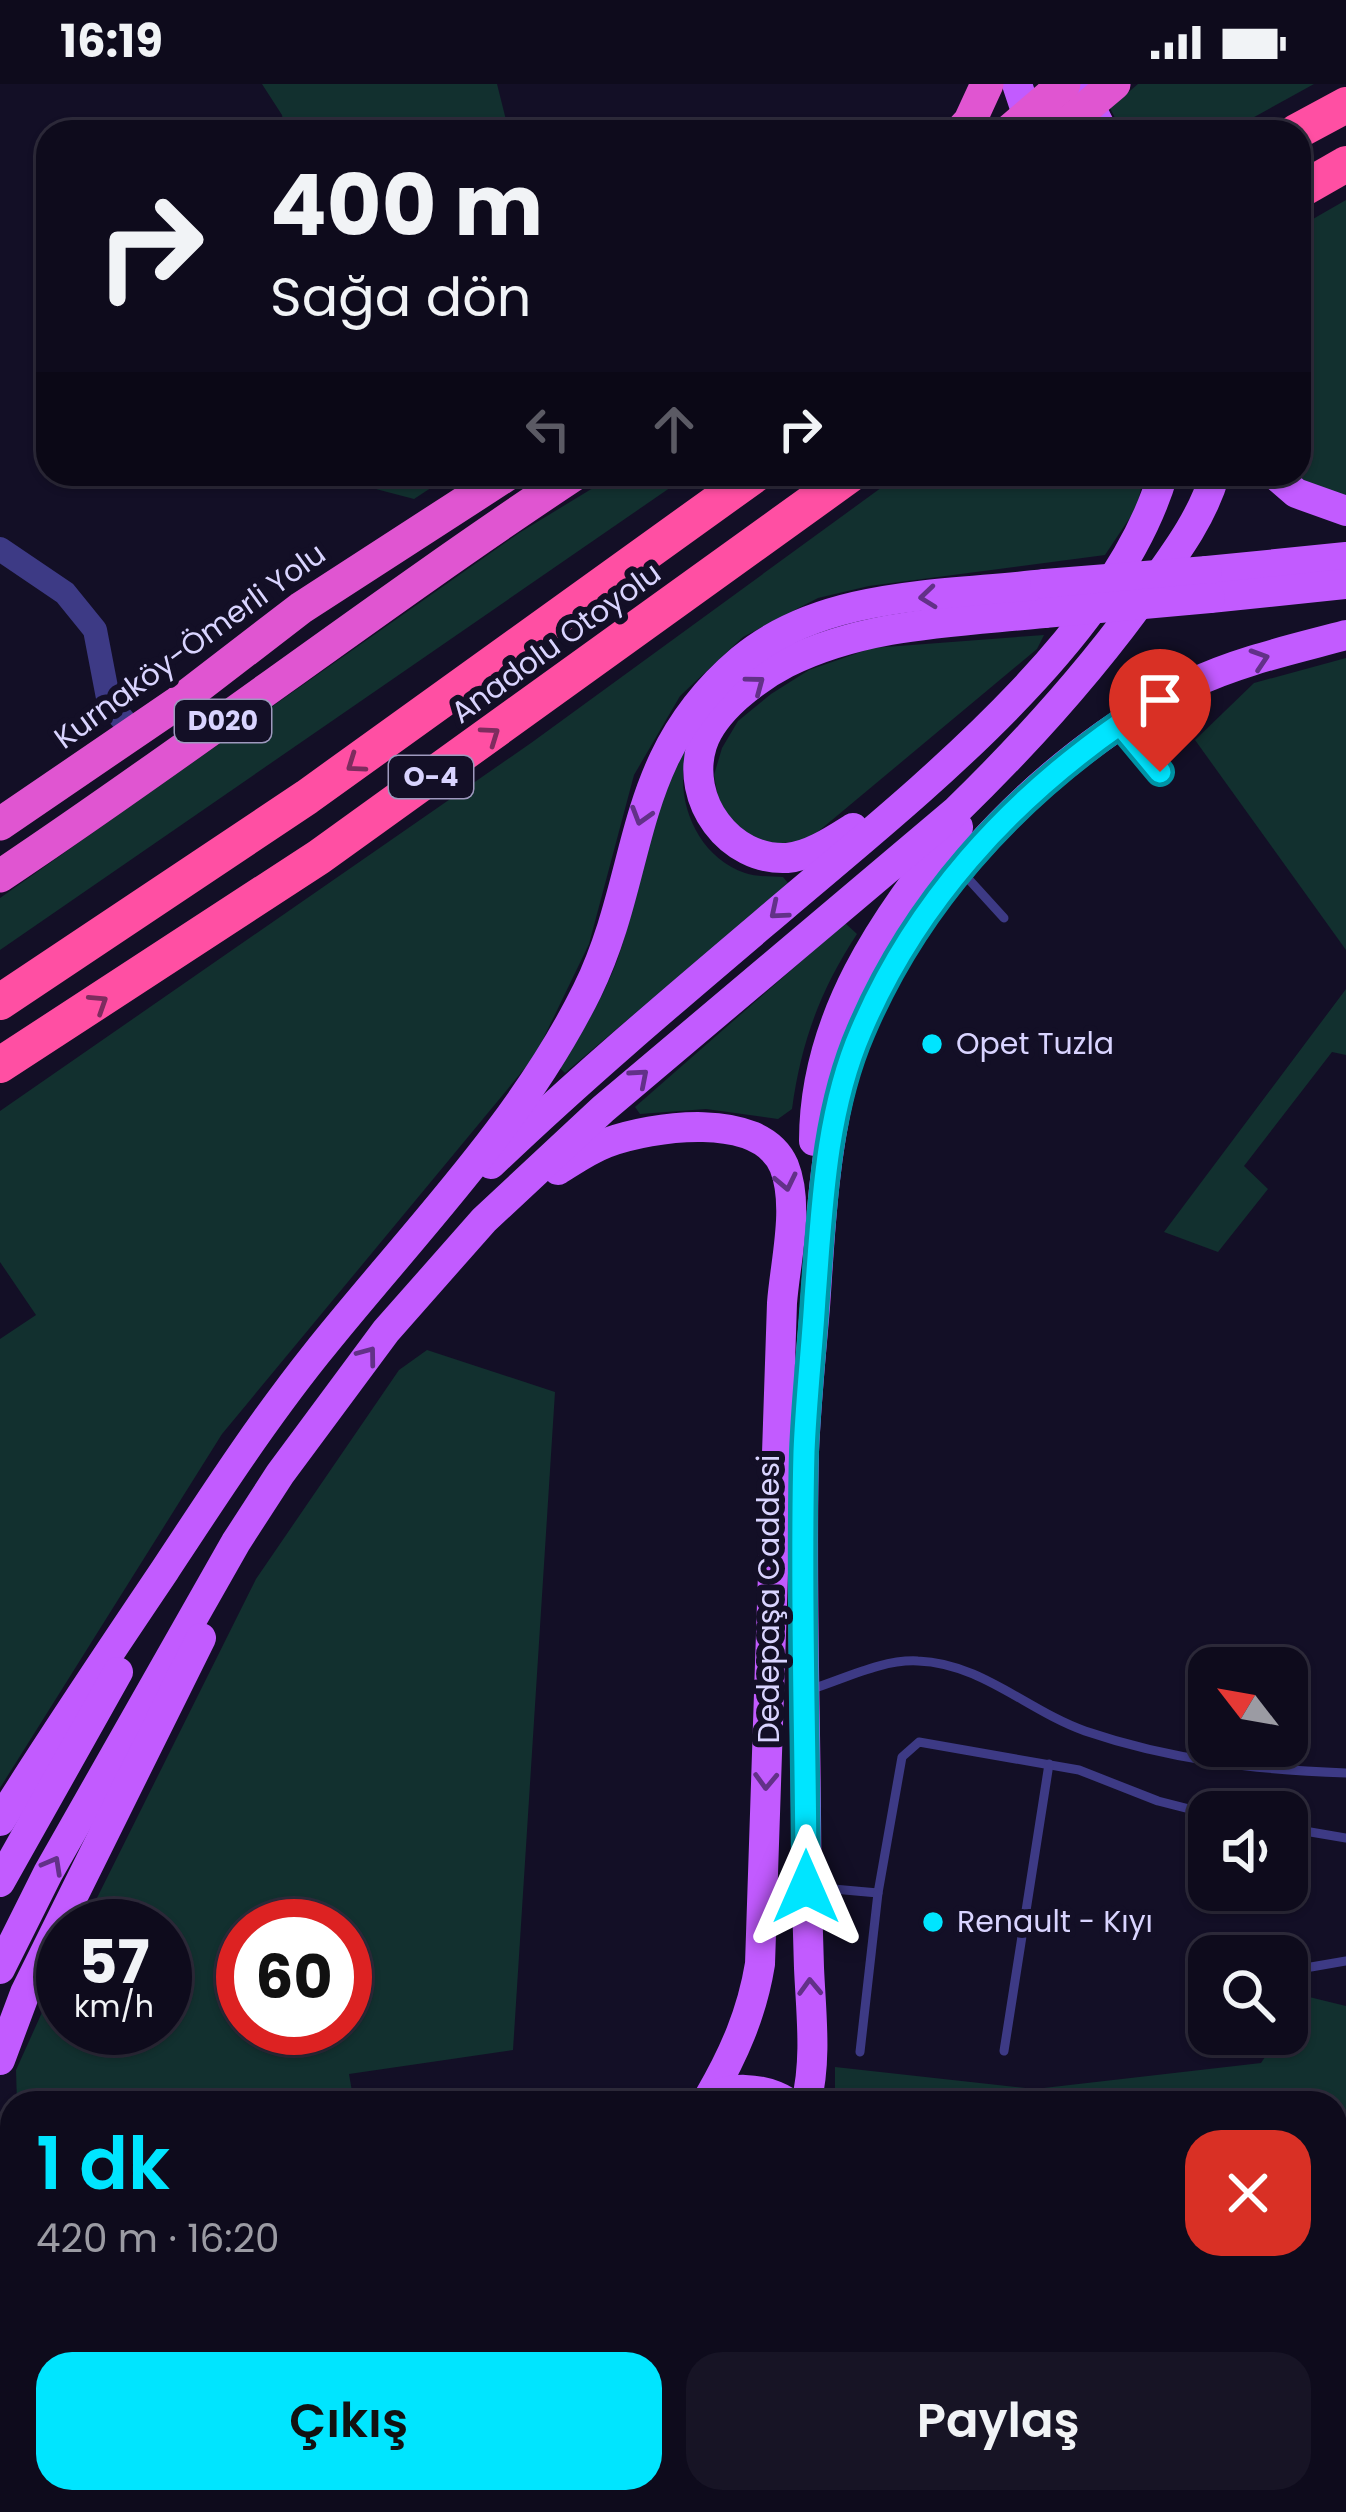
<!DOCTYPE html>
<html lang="tr">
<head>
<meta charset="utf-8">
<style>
  body { margin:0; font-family:Poppins,sans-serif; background:#171425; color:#f1f3f6; height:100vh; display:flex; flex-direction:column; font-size:45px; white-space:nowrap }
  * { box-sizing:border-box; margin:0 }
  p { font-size:39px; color:#9b9ba3 }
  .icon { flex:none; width:66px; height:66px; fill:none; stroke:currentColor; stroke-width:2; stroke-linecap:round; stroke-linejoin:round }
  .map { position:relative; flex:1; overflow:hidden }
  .drawer { position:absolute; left:0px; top:2007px; width:1347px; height:423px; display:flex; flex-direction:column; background:#0e0b1c; border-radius:36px 36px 0 0; box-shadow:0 3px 9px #0004,0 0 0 3px #2e2b3b }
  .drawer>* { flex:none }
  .top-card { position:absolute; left:36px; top:36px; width:1275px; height:366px; border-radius:36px; box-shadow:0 3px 9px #0004,0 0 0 3px #2e2b3b; background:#0e0b1c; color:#f1f3f6; overflow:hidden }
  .needle { width:78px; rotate:301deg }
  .tools { position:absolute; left:1188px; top:1563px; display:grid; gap:24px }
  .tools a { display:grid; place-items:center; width:120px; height:120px; border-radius:24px; background:#0e0b1c; box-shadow:0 3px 9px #0004,0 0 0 3px #2e2b3b; font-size:60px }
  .speed { position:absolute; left:36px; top:1815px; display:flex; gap:24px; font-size:60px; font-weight:700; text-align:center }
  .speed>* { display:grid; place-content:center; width:156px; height:156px; border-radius:50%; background:#0e0b1c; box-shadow:0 3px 9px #0004,0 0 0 3px #2e2b3b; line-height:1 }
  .speed small { font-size:30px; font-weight:400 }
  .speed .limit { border:18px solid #d22; background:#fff; color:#111 }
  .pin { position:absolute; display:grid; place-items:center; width:102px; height:102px; color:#fff; margin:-123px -51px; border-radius:50% 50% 50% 0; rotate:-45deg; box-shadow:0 0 12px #0007 }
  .pin .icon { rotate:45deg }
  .me { position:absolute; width:132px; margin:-66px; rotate:0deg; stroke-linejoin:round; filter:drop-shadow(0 0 9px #0008) }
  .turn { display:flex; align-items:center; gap:42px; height:252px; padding:0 36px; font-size:54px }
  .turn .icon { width:156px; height:156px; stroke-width:2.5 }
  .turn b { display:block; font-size:84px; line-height:102px }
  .lanes { display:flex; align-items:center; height:114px; padding:0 36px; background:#0003; justify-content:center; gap:60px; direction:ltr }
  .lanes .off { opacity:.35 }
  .round { display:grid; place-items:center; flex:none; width:126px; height:126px; border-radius:36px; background:#171425 }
  .head { display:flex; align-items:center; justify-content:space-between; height:204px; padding:0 36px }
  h1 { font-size:72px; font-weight:600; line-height:90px; color:#00e5ff }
  .cta { display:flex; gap:24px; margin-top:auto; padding:24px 36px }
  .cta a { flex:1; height:138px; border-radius:36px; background:#00e5ff; color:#111; font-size:48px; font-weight:600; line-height:138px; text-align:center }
  .cta a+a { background:#171425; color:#f1f3f6 }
  .status { display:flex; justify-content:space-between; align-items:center; height:84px; padding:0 60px; background:#0e0b1c; direction:ltr }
  .status svg { height:33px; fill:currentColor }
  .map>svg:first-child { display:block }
</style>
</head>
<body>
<div class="status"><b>16:19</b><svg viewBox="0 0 49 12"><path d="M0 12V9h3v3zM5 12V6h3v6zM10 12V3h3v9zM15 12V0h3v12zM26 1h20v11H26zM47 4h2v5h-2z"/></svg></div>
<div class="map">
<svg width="1346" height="2428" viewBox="0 0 1346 2428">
  <rect width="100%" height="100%" fill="#130f26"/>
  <g fill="#12302f" fill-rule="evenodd">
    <path d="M262 0H497L509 48H285L282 31Z"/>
    <path d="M1138 0H1314L1227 48H1122L1110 24Z"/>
    <path d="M1346 116V417L1287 390H1299V143Z"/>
    <path d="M351 390H452L414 415 353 399Z"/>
    <path d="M616 390H690L0 866V814L519 449Z"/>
    <path d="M900 390H1144L1137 423 1105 471 869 502 818 514 743 553 680 612 634 691 589 860 535 972 222 1350 0 1704V1255L36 1231 0 1178V1027L531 659Z"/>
    <path d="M1044 551 1037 565 808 756 761 762 720 725 714 691 722 664 738 637 771 610 809 586 872 564Z"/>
    <path d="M1346 574V866L1195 656 1254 599Z"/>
    <path d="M682 664H688C672 711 695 772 745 789 756 793 771 792 783 793L788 799 565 989 560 984C582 947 606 910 620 868 642 800 651 729 682 664Z"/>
    <path d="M845 839 857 850C820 906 801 959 792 1025L778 1035 706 1025 640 1030 635 1023Z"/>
    <path d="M1346 905V971L1332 968 1244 1082 1268 1105 1218 1168 1164 1148Z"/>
    <path d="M427 1266 555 1308 513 1966 349 1990 354 2019H17L16 1986 63 1882V1944H165V1842H83L256 1495 399 1286ZM243 1842H345V1944H243Z"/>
    <path d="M1305 1912 1346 1922V2350L1335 2346V2019H835V1983L1035 2005 1261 1979 1280 1950H1287V1939Z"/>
    <path d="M751 2418H1122L1144 2428H748Z"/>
  </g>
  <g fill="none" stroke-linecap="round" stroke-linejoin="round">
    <g stroke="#3d3a85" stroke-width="9">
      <path d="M1124 644 1160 688"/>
      <path d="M963 789 1004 834"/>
      <path d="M812 1605C844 1595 883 1575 918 1577 981 1579 1028 1627 1085 1647 1170 1676 1257 1686 1346 1689"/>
      <path d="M1287 1744 1346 1754"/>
      <path d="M811 1803 878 1809 902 1673 919 1658 1079 1686 1158 1717 1209 1730"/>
      <path d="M1311 1883 1346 1877"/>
      <path d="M1004 1967 1049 1680"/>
      <path d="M860 1968 878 1809"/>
    </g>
    <g stroke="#3d3a85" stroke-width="24">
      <path d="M0 465 65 509 95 546 109 619 134 649"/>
      <path d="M724 2428 727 2418"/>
    </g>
    <g stroke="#c25bff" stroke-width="30">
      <path d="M1017 0 1033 48"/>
      <path d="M1079 0 1103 48"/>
      <path d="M1274 390 1296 409 1346 427"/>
      <path d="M1207 487 1346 473"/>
      <path d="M1210 514 1346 500"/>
      <path d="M853 744C834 756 810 772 787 774 729 777 685 716 702 661 713 627 755 595 786 579 866 539 957 538 1044 529"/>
      <path d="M814 1057C814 934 884 834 958 743"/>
      <path d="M491 1080C585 990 685 906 784 822 911 714 1116 554 1163 390"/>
      <path d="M558 1086C574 1076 588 1066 606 1059 652 1042 760 1026 784 1082 800 1122 785 1178 782 1219L760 1880C752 1929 734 1970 709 2013"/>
      <path d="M0 1737C53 1652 109 1569 165 1486 213 1413 261 1339 316 1270 409 1153 520 1043 587 907 646 786 624 675 741 576 823 507 944 512 1045 500"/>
      <path d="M0 1798 118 1588"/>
      <path d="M0 1885 48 1789 236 1458 280 1390 386 1247 484 1136 603 1025 956 727C1028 657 1093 585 1151 503 1177 467 1203 432 1215 390"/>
      <path d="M0 1976 25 1909 201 1554"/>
      <path d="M702 2019C727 2000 763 2003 789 2019"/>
      <path d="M806 2019C817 1975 811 1929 809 1884 807 1833 806 1781 806 1730 805 1609 801 1488 804 1368 806 1319 811 1271 815 1223 820 1151 823 1078 840 1007 881 842 1039 672 1191 600 1239 577 1294 565 1346 551"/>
      <path d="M0 2083 12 2103"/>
      <path d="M0 2229 12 2207"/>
      <path d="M1335 2375 1346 2378"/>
      <path d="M1330 2418 1346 2423"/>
    </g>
    <g stroke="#e055d1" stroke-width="33">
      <path d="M960 48 970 37 987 0"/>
      <path d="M0 740 176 620 301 524 508 390"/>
      <path d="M0 792C195 662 380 519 575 390"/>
    </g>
    <g stroke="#ff4fa3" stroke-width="36">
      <path d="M1296 48 1346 21"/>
      <path d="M1299 107 1346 80"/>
      <path d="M0 918 307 713 756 390"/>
      <path d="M0 981 319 773 851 390"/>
    </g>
    <g stroke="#c25bff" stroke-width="30">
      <path d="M1045 500 1207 487"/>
      <path d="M1044 529 1210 514"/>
    </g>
    <g stroke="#e055d1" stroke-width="33">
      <path d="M1008 48 1064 0"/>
      <path d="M1057 48 1114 0"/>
    </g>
  </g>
  <defs><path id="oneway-chevron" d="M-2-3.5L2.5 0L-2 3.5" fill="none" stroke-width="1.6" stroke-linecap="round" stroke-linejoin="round" transform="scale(3)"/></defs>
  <g stroke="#623188">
    <use href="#oneway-chevron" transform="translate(928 513) rotate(174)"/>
    <use href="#oneway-chevron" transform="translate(1260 575) rotate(-18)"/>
    <use href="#oneway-chevron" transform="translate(756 600) rotate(-37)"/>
    <use href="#oneway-chevron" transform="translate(641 732) rotate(107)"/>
    <use href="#oneway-chevron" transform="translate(778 827) rotate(140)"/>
    <use href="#oneway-chevron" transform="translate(640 993) rotate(-41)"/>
    <use href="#oneway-chevron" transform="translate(786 1098) rotate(78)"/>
    <use href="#oneway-chevron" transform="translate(368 1271) rotate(-53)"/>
    <use href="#oneway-chevron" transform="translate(766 1697) rotate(92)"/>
    <use href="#oneway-chevron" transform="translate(53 1781) rotate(-61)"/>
    <use href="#oneway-chevron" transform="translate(810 1903) rotate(-92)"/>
  </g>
  <g stroke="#7d2c5e">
    <use href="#oneway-chevron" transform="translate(491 651) rotate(-35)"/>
    <use href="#oneway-chevron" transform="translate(355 680) rotate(145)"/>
    <use href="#oneway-chevron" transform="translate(99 919) rotate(-33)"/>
  </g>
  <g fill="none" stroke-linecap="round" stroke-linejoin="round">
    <defs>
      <path id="route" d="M806 1803C806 1658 800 1512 804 1368 806 1316 812 1265 815 1214 822 1125 825 1030 861 947 915 820 1008 718 1120 640L1160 688"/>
    </defs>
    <use href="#route" stroke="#0095a6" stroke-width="30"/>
    <use href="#route" stroke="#00e5ff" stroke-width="21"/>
  </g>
  <g fill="#00e5ff" stroke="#130f26" stroke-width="4.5">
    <circle cx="932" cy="960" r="12"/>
    <circle cx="933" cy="1838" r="12"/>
  </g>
  <g text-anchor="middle" stroke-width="12" stroke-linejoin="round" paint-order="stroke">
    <g fill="#130f26" stroke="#9e99be" stroke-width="3">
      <rect x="175" y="616" width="96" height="42" rx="9"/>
      <rect x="389" y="672" width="84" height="42" rx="9"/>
    </g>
    <g font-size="27" font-weight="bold" fill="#d9d4ff">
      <text x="223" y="646">D020</text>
      <text x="431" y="702">O-4</text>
    </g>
    <g font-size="30" fill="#d9d4ff" stroke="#130f26">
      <text transform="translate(556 559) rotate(-36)" y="10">Anadolu Otoyolu</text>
      <text transform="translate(190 562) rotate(-36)" y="10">Kurnaköy-Ömerli Yolu</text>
      <text transform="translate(769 1515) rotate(-90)" y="10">Dedepaşa Caddesi</text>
    </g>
    <g font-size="30" fill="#d9d4ff" stroke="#130f26" text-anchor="start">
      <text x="956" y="970">Opet Tuzla</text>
      <text x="957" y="1848">Renault - Kıyı</text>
    </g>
  </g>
</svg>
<div class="tools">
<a><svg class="needle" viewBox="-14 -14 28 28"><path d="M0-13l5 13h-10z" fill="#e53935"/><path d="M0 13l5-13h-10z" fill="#9b9ba3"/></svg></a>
<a><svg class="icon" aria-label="sound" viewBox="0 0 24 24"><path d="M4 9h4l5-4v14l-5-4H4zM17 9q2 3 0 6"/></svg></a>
<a><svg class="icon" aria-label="search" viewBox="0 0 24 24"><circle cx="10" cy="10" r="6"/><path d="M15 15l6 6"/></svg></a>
</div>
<div class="speed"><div>57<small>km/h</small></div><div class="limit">60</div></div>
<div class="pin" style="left:1160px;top:688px;background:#d93025"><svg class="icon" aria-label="arrive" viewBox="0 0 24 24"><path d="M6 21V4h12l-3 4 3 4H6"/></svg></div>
<svg class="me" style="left:806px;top:1803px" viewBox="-20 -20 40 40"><path d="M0-17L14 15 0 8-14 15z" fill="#00e5ff" stroke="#fff" stroke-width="4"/></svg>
<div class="top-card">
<div class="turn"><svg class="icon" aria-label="right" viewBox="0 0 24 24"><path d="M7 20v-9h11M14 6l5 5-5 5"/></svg><div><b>400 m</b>Sağa dön</div></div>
<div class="lanes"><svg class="icon off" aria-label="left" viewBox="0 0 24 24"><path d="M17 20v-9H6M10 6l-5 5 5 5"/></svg><svg class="icon off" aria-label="ahead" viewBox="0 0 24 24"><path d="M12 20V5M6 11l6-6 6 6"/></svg><svg class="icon" aria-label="right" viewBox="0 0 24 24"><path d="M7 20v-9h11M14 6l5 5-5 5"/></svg></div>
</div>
<section class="drawer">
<div class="head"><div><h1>1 dk</h1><p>420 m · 16:20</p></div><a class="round" style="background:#d93025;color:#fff"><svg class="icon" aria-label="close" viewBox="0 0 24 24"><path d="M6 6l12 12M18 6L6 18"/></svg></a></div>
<div class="cta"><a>Çıkış</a><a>Paylaş</a></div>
</section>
</div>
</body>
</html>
